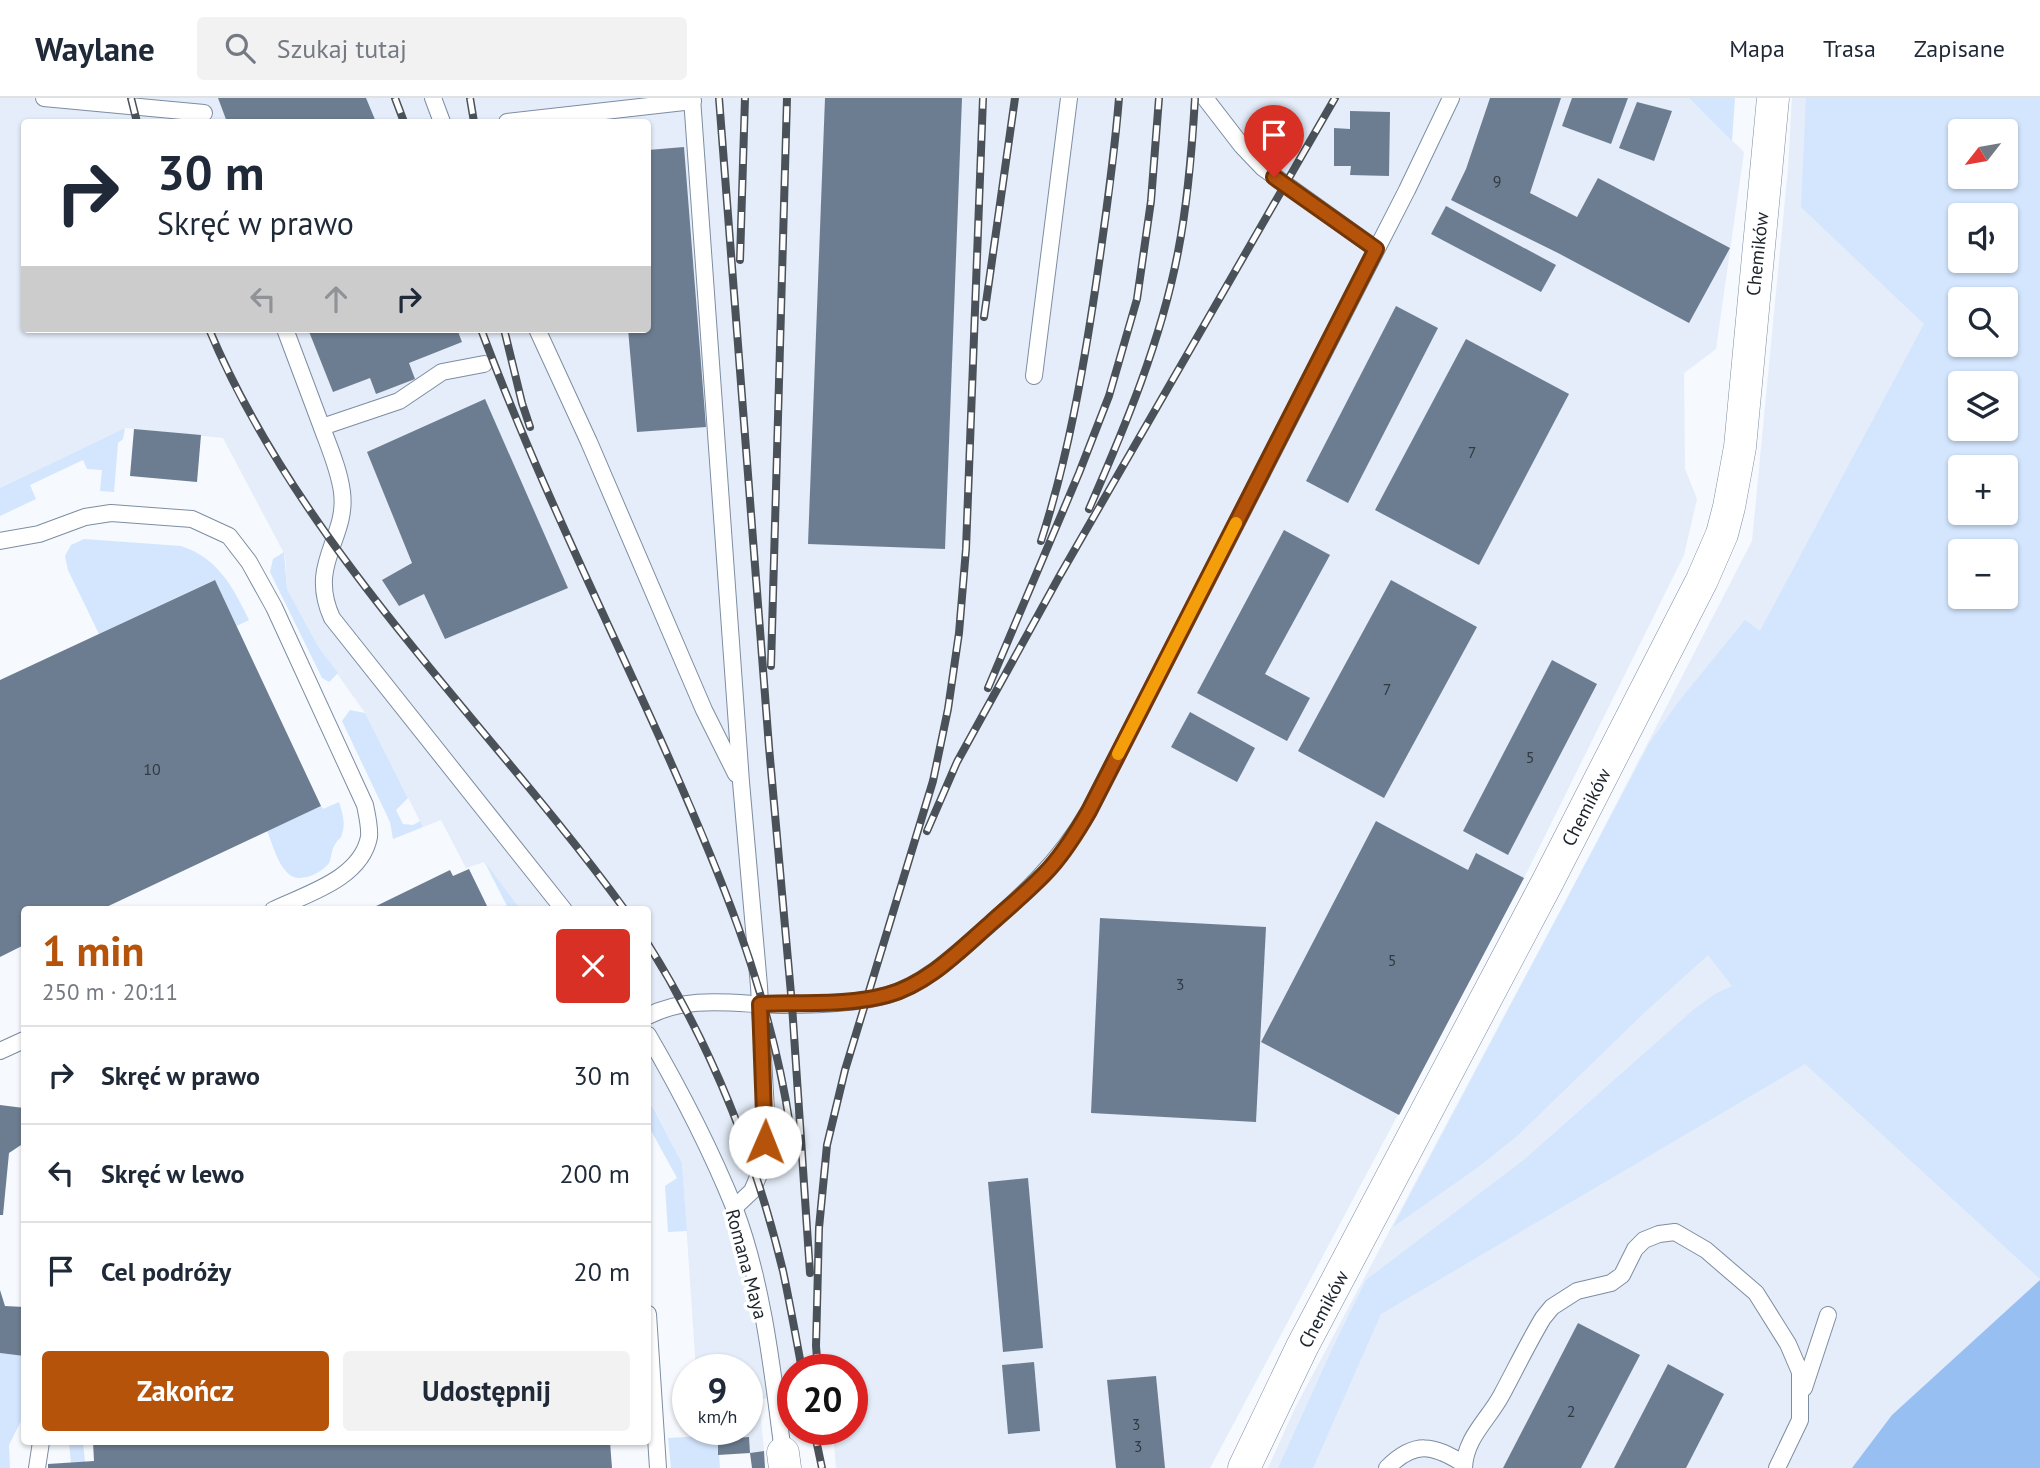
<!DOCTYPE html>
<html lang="pl">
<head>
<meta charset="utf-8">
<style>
  body { margin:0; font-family:"PT Sans",sans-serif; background:#f2f2f3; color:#1f2937; height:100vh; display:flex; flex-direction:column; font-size:26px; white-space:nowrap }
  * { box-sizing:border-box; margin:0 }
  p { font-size:23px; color:#747a83 }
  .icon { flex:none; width:38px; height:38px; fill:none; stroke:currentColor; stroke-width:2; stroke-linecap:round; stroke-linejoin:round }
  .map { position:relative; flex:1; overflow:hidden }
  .side { position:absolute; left:21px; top:808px; width:630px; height:539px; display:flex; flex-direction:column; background:#fff; border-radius:7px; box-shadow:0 2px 5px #0004 }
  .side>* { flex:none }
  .guide { position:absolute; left:21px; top:21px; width:630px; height:214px; border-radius:7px; box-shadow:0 2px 5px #0004; background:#fff; color:#1f2937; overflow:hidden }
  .needle { width:46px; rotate:239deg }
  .tools { position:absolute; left:1948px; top:21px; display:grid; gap:14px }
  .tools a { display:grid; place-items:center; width:70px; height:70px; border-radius:7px; background:#fff; box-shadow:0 2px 5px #0004; font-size:35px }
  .speed { position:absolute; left:672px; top:1256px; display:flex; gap:14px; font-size:35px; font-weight:700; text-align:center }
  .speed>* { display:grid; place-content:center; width:91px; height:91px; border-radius:50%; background:#fff; box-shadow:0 2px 5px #0004; line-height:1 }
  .speed small { font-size:18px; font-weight:400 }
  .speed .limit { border:10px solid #d22; background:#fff; color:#111 }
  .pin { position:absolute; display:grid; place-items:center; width:60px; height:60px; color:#fff; margin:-72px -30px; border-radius:50% 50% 50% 0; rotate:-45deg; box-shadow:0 0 7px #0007 }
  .pin .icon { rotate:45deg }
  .me { position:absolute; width:77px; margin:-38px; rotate:1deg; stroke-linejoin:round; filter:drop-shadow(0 0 5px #0008) }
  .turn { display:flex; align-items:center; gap:24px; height:147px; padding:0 21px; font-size:32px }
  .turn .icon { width:91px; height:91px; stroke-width:2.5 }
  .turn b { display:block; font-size:49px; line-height:60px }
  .lanes { display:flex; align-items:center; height:66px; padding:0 21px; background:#0003; justify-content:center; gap:35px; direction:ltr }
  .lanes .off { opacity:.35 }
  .round { display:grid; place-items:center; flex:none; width:74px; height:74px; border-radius:7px; background:#f2f2f3 }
  .summary { display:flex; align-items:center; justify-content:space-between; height:119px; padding:0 21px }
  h1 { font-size:42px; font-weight:700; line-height:52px; color:#b45309 }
  .primary-button { display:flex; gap:14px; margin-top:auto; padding:14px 21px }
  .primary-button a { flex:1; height:80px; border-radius:7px; background:#b45309; color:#fff; font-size:28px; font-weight:700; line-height:80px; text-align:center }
  .primary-button a+a { background:#f2f2f3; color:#1f2937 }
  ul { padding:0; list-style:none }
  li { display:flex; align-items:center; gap:21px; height:98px; padding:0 21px; border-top:2px solid #e0e1e3 }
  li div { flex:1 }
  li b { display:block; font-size:26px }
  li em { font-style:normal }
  header { display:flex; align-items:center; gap:42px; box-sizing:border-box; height:98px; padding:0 35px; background:#fff; border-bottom:2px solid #e0e1e3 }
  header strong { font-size:33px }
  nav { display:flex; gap:38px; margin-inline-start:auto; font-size:24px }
  .search { width:490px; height:63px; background:#f2f2f3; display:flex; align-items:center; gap:18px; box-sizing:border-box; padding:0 24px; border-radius:7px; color:#747a83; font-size:26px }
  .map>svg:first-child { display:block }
</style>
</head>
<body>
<header>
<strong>Waylane</strong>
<div class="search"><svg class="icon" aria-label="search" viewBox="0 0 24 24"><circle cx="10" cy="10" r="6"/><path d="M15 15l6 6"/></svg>Szukaj tutaj</div>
<nav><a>Mapa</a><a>Trasa</a><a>Zapisane</a></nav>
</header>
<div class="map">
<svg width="2040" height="1370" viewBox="0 0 2040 1370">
  <rect width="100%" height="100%" fill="#f6f9fe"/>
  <g fill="#e4edf9" fill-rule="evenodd">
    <path d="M0 0H1689L1744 54 1716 251 1684 275 1685 371 1697 401 1684 457 1524 780 1210 1370H836L833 1332H852V1272H793V1297L759 1301 764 1353 750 1355 748 1339 701 1342 700 1332H747V1272H696L682 1065 648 999V812H521L484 764 466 770 441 722 423 729 365 615 319 550 287 491 285 457 223 340 125 330 0 390ZM24 24H648V231H24Z"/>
    <path d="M1792 0H2040V1182L1864 1370H1268L1295 1310 1593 751 1752 443 1788 70ZM1960 33H2006V79H1960ZM1960 117H2006V163H1960ZM1960 201H2006V247H1960ZM1960 285H2006V331H1960ZM1960 369H2006V415H1960ZM1960 453H2006V499H1960Z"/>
  </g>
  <g fill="#d3e6fe" fill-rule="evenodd">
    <path d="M1689 0H1735L1732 43Z"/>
    <path d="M1806 0H2040V1181L1805 966 1381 1216 1313 1370H1278L1335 1245 1366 1182 1525 1061 1693 912 1715 896 1732 888 1708 857 1644 915 1517 1038 1481 1067 1393 1129 1650 644 1679 603 1745 522 1760 533 1924 226 1801 109ZM1960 33H2006V79H1960ZM2006 117V163H1960V117ZM2006 201V247H1960V201ZM1960 285H2006V331H1960ZM1960 369H2006V415H1960ZM2006 453V499H1960V453Z"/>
    <path d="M125 330 123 341 118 345 114 394 100 393 102 372 87 371 83 362 30 387 36 401 0 418V390Z"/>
    <path d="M84 441 181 448C218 460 233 489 249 522L237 528 214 482 99 536 68 472 65 458 71 447Z"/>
    <path d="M284 454 287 491 319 550 338 575 329 584 322 580 270 474 273 461Z"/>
    <path d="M350 612 365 615 408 700 396 712 403 726 413 727 420 723 423 729 393 741 390 724 342 623Z"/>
    <path d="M339 704C342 713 346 726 342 736 341 741 338 741 336 745 331 751 332 759 329 765 322 775 300 785 290 777 278 768 273 747 267 733L321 708 323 711Z"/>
    <path d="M484 763 521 812H509Z"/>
    <path d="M648 1000 682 1065 687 1133 668 1134 665 1088 677 1080 648 1027Z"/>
    <path d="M0 1255 24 1258V1317L9 1347 10 1370H0Z"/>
    <path d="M701 1338V1342L718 1341 720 1370H671L668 1340Z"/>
    <path d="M69 1344H83L85 1364 71 1365Z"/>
  </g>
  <path fill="#97bff2" d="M2040 1182V1370H1852L1892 1317Z"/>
  <g fill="#6d7d91">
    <path d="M218 0H366L376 24H227Z"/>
    <path d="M825 0H962L945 451 808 446Z"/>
    <path d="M1490 0H1561L1530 95 1577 119 1598 80 1730 150 1689 225 1558 155 1451 102 1466 71Z"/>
    <path d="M1572 0H1628L1611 46 1562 28Z"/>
    <path d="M1637 4 1672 13 1654 63 1619 50Z"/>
    <path d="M1350 13 1390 14 1389 78 1350 77 1351 68H1334V30L1350 31Z"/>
    <path d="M684 49 706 329 637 334 628 231H648V52Z"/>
    <path d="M1446 108 1556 167 1541 194 1431 136Z"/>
    <path d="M1396 208 1438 230 1348 405 1306 383Z"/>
    <path d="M308 231H457L462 244 409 265 415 281 376 296 370 280 333 294Z"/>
    <path d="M1466 241 1569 296 1479 467 1375 412Z"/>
    <path d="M485 301 568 490 445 541 424 496 399 508 382 482 412 465 367 354Z"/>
    <path d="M134 331 201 337 197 384 130 378Z"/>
    <path d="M1284 432 1330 457 1265 576 1310 600 1287 643 1197 595Z"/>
    <path d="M215 482 321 708 100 812H24V847L0 859V582Z"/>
    <path d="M1391 482 1477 529 1384 700 1298 653Z"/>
    <path d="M1552 562 1597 586 1508 757 1463 733Z"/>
    <path d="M1190 614 1255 650 1237 684 1171 649Z"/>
    <path d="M1376 723 1468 772 1476 755 1524 780 1399 1017 1261 944Z"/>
    <path d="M469 771 489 812H368L450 772 453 778Z"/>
    <path d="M1100 820 1266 829 1256 1024 1091 1015Z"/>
    <path d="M0 1007 24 1010V1045L9 1055 3 1117H0Z"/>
    <path d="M1028 1080 1043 1250 1003 1254 988 1084Z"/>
    <path d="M0 1192 5 1208 24 1209V1258L0 1255Z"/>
    <path d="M1578 1225 1640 1257 1581 1370H1503Z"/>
    <path d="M1034 1264 1040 1333 1008 1336 1002 1267Z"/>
    <path d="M1668 1266 1724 1296 1686 1370H1614Z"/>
    <path d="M1156 1278 1165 1370H1116L1107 1282Z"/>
    <path d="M749 1339 750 1355 764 1353 765 1370H752L750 1355 718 1357V1341Z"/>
    <path d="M93 1344H610L612 1370H48V1366L94 1363Z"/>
  </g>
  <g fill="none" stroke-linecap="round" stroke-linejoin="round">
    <defs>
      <g id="service">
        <path d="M44 0 204 15"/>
        <path d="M433 0 442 24"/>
        <path d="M692 0 741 684 759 888 766 1013 763 1067 752 1093 734 1110"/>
        <path d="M1205 0 1242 48 1263 70 1376 151"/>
        <path d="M507 24 693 3"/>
        <path d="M285 231C297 263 309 295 321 327 329 349 339 371 342 394 348 441 307 465 332 520L564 812"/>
        <path d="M537 231 589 344 704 612 736 676"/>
        <path d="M1034 278 1069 0"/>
        <path d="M322 329 399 303 442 274 484 266"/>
        <path d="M0 443 39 436 85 419 111 415 192 421 229 438 249 464 274 509 365 707C367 717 370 729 369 739 361 781 306 796 273 812"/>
        <path d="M648 918C690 896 739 907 784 907 814 907 863 905 891 896 925 885 952 859 979 836 1022 798 1059 765 1089 713L1407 92 1451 0"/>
        <path d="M648 937C680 992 710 1050 734 1109 763 1184 773 1276 783 1355"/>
        <path d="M0 953 24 942"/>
        <path d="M648 1216 658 1370"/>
        <path d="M1804 1290 1828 1217"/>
        <path d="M37 1370 41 1344"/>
        <path d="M1387 1370C1415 1342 1433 1347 1464 1366"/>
        <path d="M1464 1370C1465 1340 1488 1322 1501 1298 1515 1272 1528 1245 1543 1220L1552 1209 1577 1193 1611 1185 1622 1177 1635 1151 1644 1142 1659 1136 1675 1134 1706 1152 1756 1195 1788 1246 1800 1274V1322L1777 1370"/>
      </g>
      <g id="minor">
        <path d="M783 1355 785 1370"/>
        <path d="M1244 1370 1302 1249 1548 783 1702 482 1722 436 1729 409 1740 349 1773 0"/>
      </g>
    </defs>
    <use href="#service" stroke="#7d8da2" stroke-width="18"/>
    <use href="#minor" stroke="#7d8da2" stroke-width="33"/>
    <use href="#service" stroke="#fff" stroke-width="16"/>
    <use href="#minor" stroke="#fff" stroke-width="32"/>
    <defs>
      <g id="rail">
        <path d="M131 0 137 24"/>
        <path d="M395 0 404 24"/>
        <path d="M470 0 474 24"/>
        <path d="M719 0 769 649 792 907 810 1175"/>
        <path d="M740 162 745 0"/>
        <path d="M984 219 1015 0"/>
        <path d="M209 231C301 450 486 622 625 812"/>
        <path d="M481 231C532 369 598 503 659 638 715 763 770 891 790 1028"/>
        <path d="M504 231 522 305 530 329"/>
        <path d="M1089 411C1125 329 1161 243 1178 154 1188 103 1192 52 1195 0"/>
        <path d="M1041 443C1068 360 1083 273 1096 186 1105 124 1114 63 1119 0"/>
        <path d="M771 568 787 0"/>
        <path d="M988 590 1079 375 1109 298 1137 201 1151 103 1159 0"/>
        <path d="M927 733 957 664 1059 479 1335 0"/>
        <path d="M648 846C711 947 755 1057 783 1173 790 1206 796 1239 802 1272"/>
        <path d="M818 1272 816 1248 819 1130 827 1047 845 972 933 683 948 611 959 535 966 451 983 0"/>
        <path d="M814 1332 822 1370"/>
      </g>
    </defs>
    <use href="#rail" stroke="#4b5158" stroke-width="8"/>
    <use href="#rail" stroke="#fff" stroke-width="5" stroke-dasharray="16" stroke-linecap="butt"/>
  </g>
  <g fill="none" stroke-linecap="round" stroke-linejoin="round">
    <defs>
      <path id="route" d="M765 1044 760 906C802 904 846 908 887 897 928 886 960 852 991 825 1011 807 1032 790 1050 770 1065 753 1077 734 1089 713L1376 151 1274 79"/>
    </defs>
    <use href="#route" stroke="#753606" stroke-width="18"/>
    <use href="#route" stroke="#b45309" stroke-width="12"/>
    <path stroke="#f59e0b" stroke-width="12" d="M1118 656 1236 425"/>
  </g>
  <g text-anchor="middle" stroke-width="7" stroke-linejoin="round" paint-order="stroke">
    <g font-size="16" fill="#303a44">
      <text x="1497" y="89">9</text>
      <text x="1472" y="360">7</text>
      <text x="1387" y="597">7</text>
      <text x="1530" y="665">5</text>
      <text x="152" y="677">10</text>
      <text x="1392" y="868">5</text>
      <text x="1180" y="892">3</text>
      <text x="1571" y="1319">2</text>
      <text x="1136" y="1332">3</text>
      <text x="1138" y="1354">3</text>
    </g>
    <g font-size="19" fill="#1c232b" stroke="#fff">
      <text transform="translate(1757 156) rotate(-84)" y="7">Chemików</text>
      <text transform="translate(1586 709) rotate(-63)" y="7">Chemików</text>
      <text transform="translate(747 1166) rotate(75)" y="7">Romana Maya</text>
      <text transform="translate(1323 1211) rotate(-62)" y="7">Chemików</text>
    </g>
  </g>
</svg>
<div class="tools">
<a><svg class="needle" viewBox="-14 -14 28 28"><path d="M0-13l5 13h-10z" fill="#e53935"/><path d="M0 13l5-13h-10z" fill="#747a83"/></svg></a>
<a><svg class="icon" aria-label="sound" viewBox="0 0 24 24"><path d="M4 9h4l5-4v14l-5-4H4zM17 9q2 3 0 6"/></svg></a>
<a><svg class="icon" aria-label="search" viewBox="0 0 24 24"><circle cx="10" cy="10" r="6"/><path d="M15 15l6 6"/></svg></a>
<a><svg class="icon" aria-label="layers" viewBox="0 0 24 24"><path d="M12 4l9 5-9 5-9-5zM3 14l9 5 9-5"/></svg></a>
<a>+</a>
<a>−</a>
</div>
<div class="speed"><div>9<small>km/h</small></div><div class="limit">20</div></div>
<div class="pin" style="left:1274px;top:79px;background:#d93025"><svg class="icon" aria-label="arrive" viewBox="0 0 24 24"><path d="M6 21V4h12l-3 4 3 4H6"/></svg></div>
<svg class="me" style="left:765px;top:1044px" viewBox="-20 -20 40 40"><circle r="19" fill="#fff"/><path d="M0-13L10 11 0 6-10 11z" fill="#b45309"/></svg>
<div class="guide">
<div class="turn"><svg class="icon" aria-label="right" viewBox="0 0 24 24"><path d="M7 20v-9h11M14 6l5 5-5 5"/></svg><div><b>30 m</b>Skręć w prawo</div></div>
<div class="lanes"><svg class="icon off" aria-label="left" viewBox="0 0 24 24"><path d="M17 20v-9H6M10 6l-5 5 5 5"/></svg><svg class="icon off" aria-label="ahead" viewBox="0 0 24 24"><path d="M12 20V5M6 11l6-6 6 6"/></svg><svg class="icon" aria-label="right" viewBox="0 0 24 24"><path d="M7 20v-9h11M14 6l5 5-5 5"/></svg></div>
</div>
<section class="side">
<div class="summary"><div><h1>1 min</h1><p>250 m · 20:11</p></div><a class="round" style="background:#d93025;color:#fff"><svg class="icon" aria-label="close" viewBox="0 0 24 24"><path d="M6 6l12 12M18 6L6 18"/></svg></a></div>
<ul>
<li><svg class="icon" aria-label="right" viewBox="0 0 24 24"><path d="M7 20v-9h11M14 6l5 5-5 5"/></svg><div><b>Skręć w prawo</b></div><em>30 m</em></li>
<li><svg class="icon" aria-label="left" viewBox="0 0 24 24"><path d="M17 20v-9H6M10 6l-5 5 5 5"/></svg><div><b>Skręć w lewo</b></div><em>200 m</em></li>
<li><svg class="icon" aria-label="arrive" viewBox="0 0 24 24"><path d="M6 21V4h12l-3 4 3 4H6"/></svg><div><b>Cel podróży</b></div><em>20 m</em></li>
</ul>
<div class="primary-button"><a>Zakończ</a><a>Udostępnij</a></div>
</section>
</div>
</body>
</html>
